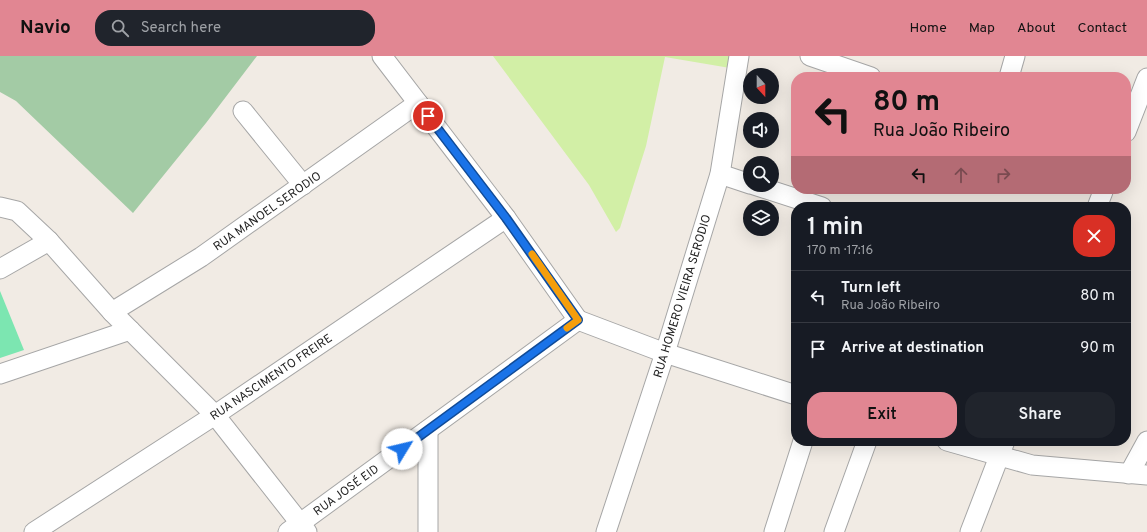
<!DOCTYPE html>
<html lang="en">
<head>
<meta charset="utf-8">
<style>
  body { margin:0; font-family:Overpass,sans-serif; background:#20242c; color:#f1f3f6; height:100vh; display:flex; flex-direction:column; font-size:15px; white-space:nowrap }
  * { box-sizing:border-box; margin:0 }
  p { font-size:13px; color:#9ea1a6 }
  .icon { flex:none; width:22px; height:22px; fill:none; stroke:currentColor; stroke-width:2; stroke-linecap:round; stroke-linejoin:round }
  .map { position:relative; flex:1; overflow:hidden }
  .drawer { position:absolute; left:791px; top:146px; width:340px; height:244px; display:flex; flex-direction:column; background:#171b24; border-radius:16px; box-shadow:0 4px 16px #0002 }
  .drawer>* { flex:none }
  .top-card { position:absolute; left:791px; top:16px; width:340px; height:122px; border-radius:16px; box-shadow:0 4px 16px #0002; background:#e18692; color:#111; overflow:hidden }
  .needle { width:26px; rotate:159deg }
  .buttons { position:absolute; left:743px; top:12px; display:grid; gap:8px }
  .buttons a { display:grid; place-items:center; width:36px; height:36px; border-radius:50%; background:#171b24; box-shadow:0 4px 16px #0002; font-size:20px }
  .pin { position:absolute; display:grid; place-items:center; width:34px; height:34px; color:#fff; margin:-17px; border:2px solid #fff; border-radius:50%; box-shadow:0 1px 4px #0007 }
  .me { position:absolute; width:44px; margin:-22px; rotate:54deg; stroke-linejoin:round; filter:drop-shadow(0 0 3px #0008) }
  .turn { display:flex; align-items:center; gap:14px; height:84px; padding:0 16px; font-size:18px }
  .turn .icon { width:52px; height:52px; stroke-width:2.5 }
  .turn b { display:block; font-size:28px; line-height:34px }
  .lanes { display:flex; align-items:center; height:38px; padding:0 16px; background:#0003; justify-content:center; gap:20px; direction:ltr }
  .lanes .off { opacity:.35 }
  .round { display:grid; place-items:center; flex:none; width:42px; height:42px; border-radius:16px; background:#20242c }
  .head { display:flex; align-items:center; justify-content:space-between; height:68px; padding:0 16px }
  h1 { font-size:24px; font-weight:600; line-height:30px }
  .primary-button { display:flex; gap:8px; margin-top:auto; padding:8px 16px }
  .primary-button a { flex:1; height:46px; border-radius:16px; background:#e18692; color:#111; font-size:16px; font-weight:600; line-height:46px; text-align:center }
  .primary-button a+a { background:#20242c; color:#f1f3f6 }
  ul { padding:0; list-style:none }
  li { display:flex; align-items:center; gap:12px; height:52px; padding:0 16px; border-top:1px solid #363941 }
  li div { flex:1 }
  li b { display:block; font-size:15px }
  li em { font-style:normal }
  header { display:flex; align-items:center; gap:24px; box-sizing:border-box; height:56px; padding:0 20px; background:#e18692; color:#111 }
  header strong { font-size:19px }
  nav { display:flex; gap:22px; margin-inline-start:auto; font-size:14px }
  .search { width:280px; height:36px; background:#20242c; display:flex; align-items:center; gap:10px; box-sizing:border-box; padding:0 14px; border-radius:16px; color:#9ea1a6; font-size:15px }
  .map>svg:first-child { display:block }
</style>
</head>
<body>
<header>
<strong>Navio</strong>
<div class="search"><svg class="icon" aria-label="search" viewBox="0 0 24 24"><circle cx="10" cy="10" r="6"/><path d="M15 15l6 6"/></svg>Search here</div>
<nav><a>Home</a><a>Map</a><a>About</a><a>Contact</a></nav>
</header>
<div class="map">
<svg width="1147" height="476" viewBox="0 0 1147 476">
  <rect width="100%" height="100%" fill="#f1ebe4"/>
  <path fill="#d2efa6" d="M493 0H733L730 12 665 1 646 90 620 172 616 176 589 129Z"/>
  <path fill="#a3cba5" d="M0 0H257L206 67 133 157 16 45 0 36Z"/>
  <path fill="#7ce6b1" d="M0 235 24 294 0 302Z"/>
  <g fill="none" stroke-linecap="round" stroke-linejoin="round">
    <defs>
      <g id="minor">
        <path d="M382 0 506 162 578 264"/>
        <path d="M810 0 871 21"/>
        <path d="M1009 21 1015 0"/>
        <path d="M243 55 303 129"/>
        <path d="M1126 76 1147 22"/>
        <path d="M720 118 750 128"/>
        <path d="M754 129 822 151"/>
        <path d="M0 151 17 155 49 185 112 256 215 359 307 476"/>
        <path d="M1097 151 1104 133"/>
        <path d="M0 213 49 185"/>
        <path d="M112 256 201 201 418 47"/>
        <path d="M578 264 665 297 796 339"/>
        <path d="M0 318 130 274"/>
        <path d="M947 385 1032 409 1147 419"/>
        <path d="M1129 418 1147 385"/>
        <path d="M34 476 215 359 506 162"/>
        <path d="M288 476 578 264"/>
        <path d="M428 476V374"/>
        <path d="M606 476 665 297 720 118 739 0"/>
        <path d="M774 476 803 385"/>
        <path d="M834 476 867 385"/>
        <path d="M970 476 1005 385"/>
      </g>
    </defs>
    <use href="#minor" stroke="#a6a6a6" stroke-width="21"/>
    <use href="#minor" stroke="#fff" stroke-width="19"/>
  </g>
  <g fill="none" stroke-linecap="round" stroke-linejoin="round">
    <defs>
      <path id="route" d="M402 393 578 264 506 162 428 60"/>
    </defs>
    <use href="#route" stroke="#114b97" stroke-width="10"/>
    <use href="#route" stroke="#1a73e8" stroke-width="7"/>
    <path stroke="#f59e0b" stroke-width="7" d="M532 198 578 264 567 272"/>
  </g>
  <g text-anchor="middle" stroke-width="3.5" stroke-linejoin="round" paint-order="stroke">
    <g font-size="12" fill="#1f1f1f" stroke="#fff">
      <text transform="translate(267 155) rotate(-35)" y="4">RUA MANOEL SERODIO</text>
      <text transform="translate(682 240) rotate(-73)" y="4">RUA HOMERO VIEIRA SERODIO</text>
      <text transform="translate(271 321) rotate(-34)" y="4">RUA NASCIMENTO FREIRE</text>
      <text transform="translate(346 434) rotate(-36)" y="4">RUA JOSÉ EID</text>
    </g>
  </g>
</svg>
<div class="buttons">
<a><svg class="needle" viewBox="-14 -14 28 28"><path d="M0-13l5 13h-10z" fill="#e53935"/><path d="M0 13l5-13h-10z" fill="#9ea1a6"/></svg></a>
<a><svg class="icon" aria-label="sound" viewBox="0 0 24 24"><path d="M4 9h4l5-4v14l-5-4H4zM17 9q2 3 0 6"/></svg></a>
<a><svg class="icon" aria-label="search" viewBox="0 0 24 24"><circle cx="10" cy="10" r="6"/><path d="M15 15l6 6"/></svg></a>
<a><svg class="icon" aria-label="layers" viewBox="0 0 24 24"><path d="M12 4l9 5-9 5-9-5zM3 14l9 5 9-5"/></svg></a>
</div>
<div class="pin" style="left:428px;top:60px;background:#d93025"><svg class="icon" aria-label="arrive" viewBox="0 0 24 24"><path d="M6 21V4h12l-3 4 3 4H6"/></svg></div>
<svg class="me" style="left:402px;top:393px" viewBox="-20 -20 40 40"><circle r="19" fill="#fff"/><path d="M0-13L10 11 0 6-10 11z" fill="#1a73e8"/></svg>
<div class="top-card">
<div class="turn"><svg class="icon" aria-label="left" viewBox="0 0 24 24"><path d="M17 20v-9H6M10 6l-5 5 5 5"/></svg><div><b>80 m</b>Rua João Ribeiro</div></div>
<div class="lanes"><svg class="icon" aria-label="left" viewBox="0 0 24 24"><path d="M17 20v-9H6M10 6l-5 5 5 5"/></svg><svg class="icon off" aria-label="ahead" viewBox="0 0 24 24"><path d="M12 20V5M6 11l6-6 6 6"/></svg><svg class="icon off" aria-label="right" viewBox="0 0 24 24"><path d="M7 20v-9h11M14 6l5 5-5 5"/></svg></div>
</div>
<section class="drawer">
<div class="head"><div><h1>1 min</h1><p>170 m · 17:16</p></div><a class="round" style="background:#d93025;color:#fff"><svg class="icon" aria-label="close" viewBox="0 0 24 24"><path d="M6 6l12 12M18 6L6 18"/></svg></a></div>
<ul>
<li><svg class="icon" aria-label="left" viewBox="0 0 24 24"><path d="M17 20v-9H6M10 6l-5 5 5 5"/></svg><div><b>Turn left</b><p>Rua João Ribeiro</p></div><em>80 m</em></li>
<li><svg class="icon" aria-label="arrive" viewBox="0 0 24 24"><path d="M6 21V4h12l-3 4 3 4H6"/></svg><div><b>Arrive at destination</b></div><em>90 m</em></li>
</ul>
<div class="primary-button"><a>Exit</a><a>Share</a></div>
</section>
</div>
</body>
</html>
